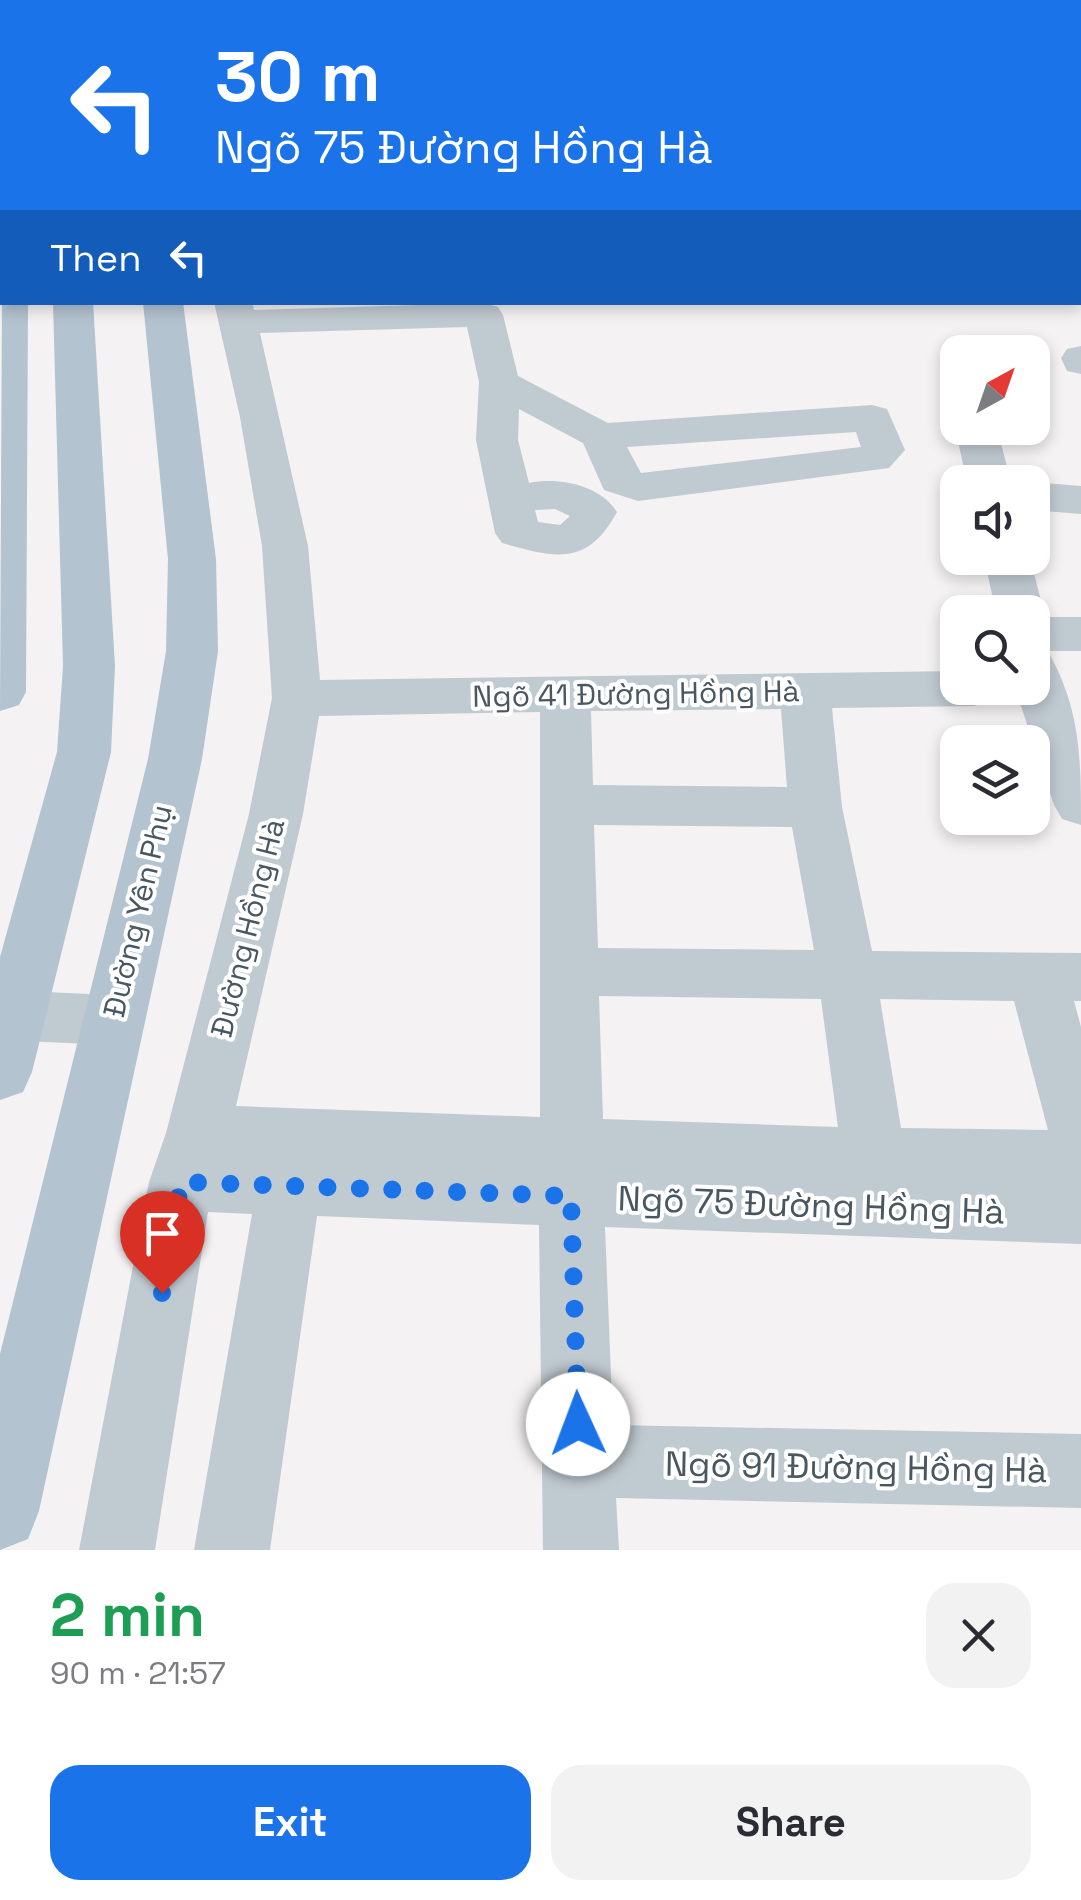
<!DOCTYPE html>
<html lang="en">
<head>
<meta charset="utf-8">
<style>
  body { margin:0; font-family:"Space Grotesk",sans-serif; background:#f2f2f3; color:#2b2b33; height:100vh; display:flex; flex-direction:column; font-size:38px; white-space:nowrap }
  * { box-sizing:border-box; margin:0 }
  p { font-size:32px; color:#7c7c81 }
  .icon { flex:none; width:55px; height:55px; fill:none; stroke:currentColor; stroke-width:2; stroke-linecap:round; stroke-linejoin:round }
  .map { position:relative; height:1550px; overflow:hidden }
  .drawer { display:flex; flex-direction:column; background:#fff; flex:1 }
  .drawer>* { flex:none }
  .hud { position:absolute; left:0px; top:0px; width:1082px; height:305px; box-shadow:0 5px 15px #0003; background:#1a73e8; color:#fff; overflow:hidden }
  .needle { width:65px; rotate:40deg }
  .fabs { position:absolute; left:940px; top:335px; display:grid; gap:20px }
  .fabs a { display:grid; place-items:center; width:110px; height:110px; border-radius:20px; background:#fff; box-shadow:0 5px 15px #0003; font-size:50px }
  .pin { position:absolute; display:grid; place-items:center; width:85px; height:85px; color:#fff; margin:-102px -42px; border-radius:50% 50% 50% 0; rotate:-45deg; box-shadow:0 0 10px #0007 }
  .pin .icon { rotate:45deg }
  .me { position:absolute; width:110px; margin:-55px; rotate:358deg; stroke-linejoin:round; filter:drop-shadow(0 0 8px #0008) }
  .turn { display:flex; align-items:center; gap:35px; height:210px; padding:0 50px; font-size:45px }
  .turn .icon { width:130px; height:130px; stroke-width:2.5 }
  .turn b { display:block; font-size:70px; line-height:85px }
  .then { display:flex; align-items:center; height:95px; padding:0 50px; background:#0003; gap:20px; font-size:38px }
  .round { display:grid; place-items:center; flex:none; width:105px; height:105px; border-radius:30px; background:#f2f2f3 }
  .summary { display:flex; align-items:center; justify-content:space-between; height:170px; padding:0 50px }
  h1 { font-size:60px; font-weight:700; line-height:75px; color:#1e9e55 }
  .cta { display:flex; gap:20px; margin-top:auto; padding:20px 50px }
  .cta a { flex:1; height:115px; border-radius:30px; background:#1a73e8; color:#fff; font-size:40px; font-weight:700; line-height:115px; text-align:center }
  .cta a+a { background:#f2f2f3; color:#2b2b33 }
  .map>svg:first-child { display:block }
</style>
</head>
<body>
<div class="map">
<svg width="1081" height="1550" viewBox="0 0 1081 1550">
  <rect width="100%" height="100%" fill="#f4f2f2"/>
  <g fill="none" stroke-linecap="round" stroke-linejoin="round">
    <g fill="#c0cad1" fill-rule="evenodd">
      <path d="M177 0H207V2H178Z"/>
      <path d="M592 0H622L623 2H594Z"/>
      <path d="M768 0H798L800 2H770Z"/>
      <path d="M858 0H888L890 2H860Z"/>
      <path d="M923 0H953L955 2H925Z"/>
      <path d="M987 0H1018L1020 2H989Z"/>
      <path d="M1034 0H1065L1067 2H1036Z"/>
      <rect x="1080" y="21" width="1" height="19"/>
      <rect x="1080" y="63" width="1" height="20"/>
      <rect x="1080" y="105" width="1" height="21"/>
      <rect x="1080" y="255" width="1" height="22"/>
      <path d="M214 302H252L254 310 484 303 498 307 503 315 518 376 608 423 872 405 887 409 905 450 889 468 638 501 604 490 583 443 519 409 518 440 529 483C559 477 600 485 617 512 587 567 556 558 502 543L495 533 476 440 479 382 467 327 260 333 308 546 320 680 958 671V688H999L992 700 974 706 832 708 842 807 872 951 1081 953V1001H1074L1081 1027V1244L605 1227 613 1425 1081 1434V1508L616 1498 619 1550H543L539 1225 317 1216 270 1550H194L252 1214 208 1212 155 1550H79L149 1182 166 1133 249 814 272 698 262 546 240 417ZM856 432 861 447 641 473 627 447ZM555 509 570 516 560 525 538 522 535 510ZM781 709 787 787 593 785 591 711ZM540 712V1117L236 1106 303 814 319 716ZM594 825 792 827 814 950 598 948ZM599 996 821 999 838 1127 603 1119ZM880 999 1014 1001 1048 1130 901 1128Z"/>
      <path d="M1081 346V374L1067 371 1061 358 1067 349Z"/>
      <path d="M958 424V428H997L1011 482H967L955 428Z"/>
      <path d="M1032 482 1081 486V514L1032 510Z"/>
      <path d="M984 558H1030L1044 612 1040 617H1081V651H1041L1049 653C1081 711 1081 760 1081 825L1062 819 1054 805 1015 688H1032V612H996Z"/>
      <path d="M0 990 112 995 133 1002 142 1020 133 1038 112 1045 0 1040Z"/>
    </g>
    <g fill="#b3c3d0" fill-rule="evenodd">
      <path d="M10 0H40L41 2H10Z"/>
      <path d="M53 0H83L84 2H53Z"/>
      <path d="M114 0H144L146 2H115Z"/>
      <path d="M2 291V302H28L26 692 19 705 0 711Z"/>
      <path d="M53 302H93L115 666 111 752 32 1072 23 1092 0 1100V957L57 752 63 666Z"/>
      <path d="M143 302H183L216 559 218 651 202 759 39 1511 28 1539 0 1550V1354L148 759 166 651 168 559Z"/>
    </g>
  </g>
  <rect fill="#afb3b6" x="441" y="0" width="155" height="2"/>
  <path fill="#ccd0d4" stroke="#8f9294" stroke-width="2.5" d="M447 0H528L490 2H447Z"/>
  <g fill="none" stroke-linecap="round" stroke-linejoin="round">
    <path stroke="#1a73e8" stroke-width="18" stroke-dasharray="0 32.4" d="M162 1293 181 1182 571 1196 578 1424"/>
  </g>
  <g text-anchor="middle" stroke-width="8" stroke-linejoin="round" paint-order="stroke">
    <g font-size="30" fill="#4a5760" stroke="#fff">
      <text transform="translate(636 694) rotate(-1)" y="10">Ngõ 41 Đường Hồng Hà</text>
      <text transform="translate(138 911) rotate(-77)" y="10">Đường Yên Phụ</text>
      <text transform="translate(248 928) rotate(-76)" y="10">Đường Hồng Hà</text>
    </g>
    <g font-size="35" fill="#4a5760" stroke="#fff">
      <text transform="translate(811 1205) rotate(2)" y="12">Ngõ 75 Đường Hồng Hà</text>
      <text transform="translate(856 1467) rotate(1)" y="12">Ngõ 91 Đường Hồng Hà</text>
    </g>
  </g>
</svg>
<div class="fabs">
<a><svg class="needle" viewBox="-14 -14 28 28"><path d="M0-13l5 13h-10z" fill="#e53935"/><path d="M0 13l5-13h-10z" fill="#7c7c81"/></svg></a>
<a><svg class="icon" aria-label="sound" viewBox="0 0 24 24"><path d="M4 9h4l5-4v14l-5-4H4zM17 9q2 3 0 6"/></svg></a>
<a><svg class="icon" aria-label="search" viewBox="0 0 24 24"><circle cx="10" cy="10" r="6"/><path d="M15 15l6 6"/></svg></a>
<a><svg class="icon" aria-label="layers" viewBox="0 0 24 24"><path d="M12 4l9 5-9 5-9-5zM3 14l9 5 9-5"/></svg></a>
</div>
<div class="pin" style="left:162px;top:1293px;background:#d93025"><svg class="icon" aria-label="arrive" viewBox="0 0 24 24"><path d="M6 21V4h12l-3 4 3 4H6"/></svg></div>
<svg class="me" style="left:578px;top:1424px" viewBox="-20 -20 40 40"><circle r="19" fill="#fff"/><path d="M0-13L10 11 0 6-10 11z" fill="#1a73e8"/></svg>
<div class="hud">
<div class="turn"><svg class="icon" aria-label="left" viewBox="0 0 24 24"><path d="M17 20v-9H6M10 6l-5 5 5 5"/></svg><div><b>30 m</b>Ngõ 75 Đường Hồng Hà</div></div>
<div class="then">Then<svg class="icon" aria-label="left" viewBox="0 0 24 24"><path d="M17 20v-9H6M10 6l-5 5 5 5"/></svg></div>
</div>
</div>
<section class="drawer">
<div class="summary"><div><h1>2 min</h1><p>90 m · 21:57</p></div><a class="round"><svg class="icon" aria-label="close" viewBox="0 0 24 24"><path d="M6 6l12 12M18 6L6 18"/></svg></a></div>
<div class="cta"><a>Exit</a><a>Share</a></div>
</section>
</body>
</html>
